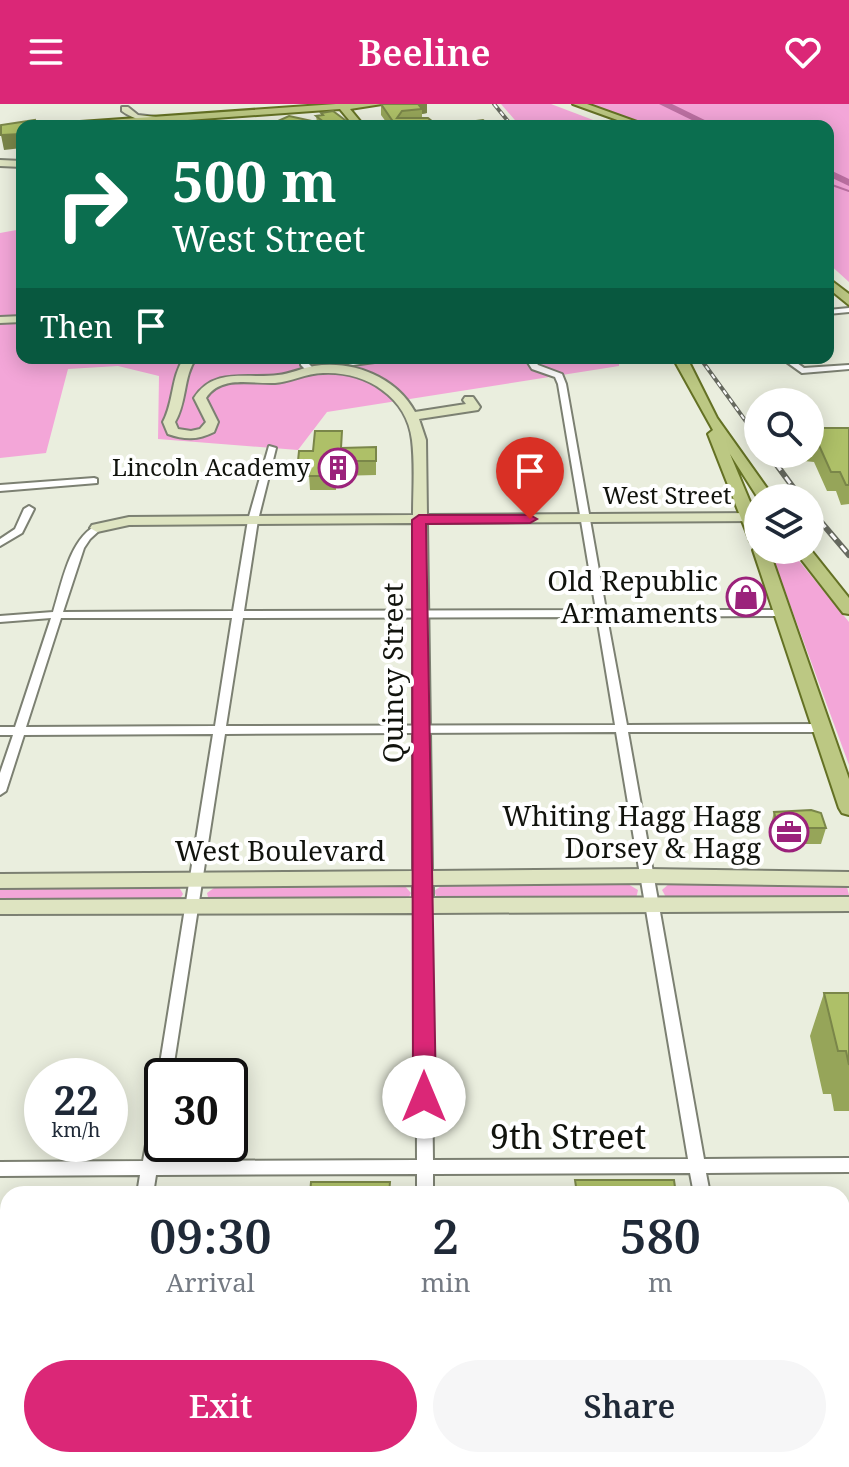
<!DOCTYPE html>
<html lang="en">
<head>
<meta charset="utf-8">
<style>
  body { margin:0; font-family:"Noto Serif",serif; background:#f6f6f7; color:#1f2937; height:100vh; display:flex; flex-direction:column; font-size:30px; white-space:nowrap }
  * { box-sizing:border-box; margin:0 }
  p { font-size:26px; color:#747a83 }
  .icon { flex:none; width:44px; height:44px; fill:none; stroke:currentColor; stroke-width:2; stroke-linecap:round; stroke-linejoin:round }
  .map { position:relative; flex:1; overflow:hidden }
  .panel { position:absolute; left:0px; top:1082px; width:850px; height:282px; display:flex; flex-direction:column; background:#fff; border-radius:24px 24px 0 0; box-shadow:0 4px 20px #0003 }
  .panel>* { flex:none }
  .top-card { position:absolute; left:16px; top:16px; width:818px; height:244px; border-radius:16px; box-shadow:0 4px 20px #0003; background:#0b6e4f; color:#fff; overflow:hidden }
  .tools { position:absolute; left:744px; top:284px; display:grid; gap:16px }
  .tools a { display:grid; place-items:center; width:80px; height:80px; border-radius:50%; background:#fff; box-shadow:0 4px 20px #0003; font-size:40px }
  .speed { position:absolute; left:24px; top:954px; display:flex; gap:16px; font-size:40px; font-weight:700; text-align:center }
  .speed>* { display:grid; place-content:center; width:104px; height:104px; border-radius:50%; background:#fff; box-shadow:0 4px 20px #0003; line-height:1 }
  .speed small { font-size:20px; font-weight:400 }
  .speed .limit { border:4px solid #111; border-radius:12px; background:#fff; color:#111 }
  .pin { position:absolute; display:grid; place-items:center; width:68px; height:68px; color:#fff; margin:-82px -34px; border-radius:50% 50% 50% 0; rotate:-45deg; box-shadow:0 0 8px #0007 }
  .pin .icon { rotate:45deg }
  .me { position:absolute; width:88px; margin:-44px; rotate:0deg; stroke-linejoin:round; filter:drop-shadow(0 0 6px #0008) }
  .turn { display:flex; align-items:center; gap:28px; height:168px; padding:0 24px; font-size:36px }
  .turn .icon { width:104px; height:104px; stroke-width:2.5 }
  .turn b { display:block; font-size:56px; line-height:68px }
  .then { display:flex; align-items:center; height:76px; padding:0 24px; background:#0003; gap:16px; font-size:30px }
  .eta { display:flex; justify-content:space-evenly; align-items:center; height:136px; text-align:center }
  .eta b { font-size:48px; font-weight:600; line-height:56px }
  .cta { display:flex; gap:16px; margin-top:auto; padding:16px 24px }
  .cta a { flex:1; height:92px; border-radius:48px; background:#db2777; color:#fff; font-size:32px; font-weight:600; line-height:92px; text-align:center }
  .cta a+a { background:#f6f6f7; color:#1f2937 }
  header { display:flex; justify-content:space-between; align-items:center; height:104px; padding:0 24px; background:#db2777; color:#fff; font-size:36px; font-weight:600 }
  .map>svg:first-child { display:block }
</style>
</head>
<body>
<header><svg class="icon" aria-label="menu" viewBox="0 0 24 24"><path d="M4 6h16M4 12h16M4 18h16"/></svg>Beeline<svg class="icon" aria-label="heart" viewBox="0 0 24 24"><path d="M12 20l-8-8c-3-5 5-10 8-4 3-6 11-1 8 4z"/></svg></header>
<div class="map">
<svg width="849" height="1363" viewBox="0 0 849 1363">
  <rect width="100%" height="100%" fill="#eaeede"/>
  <g fill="#f3a6d8">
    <path d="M501 0H551L609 22H520Z"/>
    <path d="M590 0H849V178L828 159V22H651Z"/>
    <path d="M22 125V254H619V262L327 308 298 346 158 335 159 272 118 262 68 265 46 349 0 354V129Z"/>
    <path d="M770 446H790L849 518V661Z"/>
    <path d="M804 778 847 783 849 791 777 797 667 795 662 786 670 779Z"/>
    <path d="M626 779 638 786 636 795 438 796 434 787 444 780Z"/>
    <path d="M218 781H404L411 789 407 797H209L207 789Z"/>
    <path d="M0 782 179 783 183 790 178 798 0 801Z"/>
  </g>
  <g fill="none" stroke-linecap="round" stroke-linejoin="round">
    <path stroke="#bc70a2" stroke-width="2" d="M832 81 849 87"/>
    <g fill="#bc70a2" fill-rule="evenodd">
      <path d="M659 0H672L717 22H704Z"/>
      <path d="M828 65 849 75V82L828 72Z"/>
    </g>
    <defs>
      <g id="street">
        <path d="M849 204V208L828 210V206Z"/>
        <path d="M301 254H309L308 259 315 266 314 268H308L301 261Z"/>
        <path d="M320 254 353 257 393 254 389 256 353 261Z"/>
        <path d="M525 254H533L538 261 562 270 566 280 606 506H784L789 509 784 512 607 513 627 621 823 620 829 624 823 628H628L704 1055 849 1054V1068L706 1069 710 1090H694L690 1069 433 1070V1090H417V1070L156 1071 153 1090H137L140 1071 0 1072V1058L143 1057 155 990 157 986 162 984V1035L158 1057 417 1056 416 804 418 801H428L430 804 433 1056 688 1055 616 628 225 630 172 972H162V977L158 972 213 630 24 631 6 687 0 691V669L13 631H0V623H15L51 514 0 518V512L53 508C62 480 69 435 97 421L102 424 90 435 84 444 63 508 233 507 248 416 269 342 276 344 258 416 244 507 596 506 558 280 555 273 532 265ZM597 513 615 621 226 622 243 514ZM61 514H232L215 622 26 623Z"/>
        <path d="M781 254H790L804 264 849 261V265L802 269Z"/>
        <path d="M94 374 97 375V379L0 387V381Z"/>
        <path d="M29 402 34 405 22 429 0 442V435L15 425 24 405Z"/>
        <path d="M94 1356H112L111 1363H93Z"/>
        <rect x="420" y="1356" width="18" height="7"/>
        <path d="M739 1356H757L758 1363H740Z"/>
      </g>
      <g id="secondary">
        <path d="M122 3H128L138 11 165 14C151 20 134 16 122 7Z"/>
        <path d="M0 56 22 57V63L0 62Z"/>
        <path d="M22 212V218L0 219V213Z"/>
        <path d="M184 254H196C183 273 187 298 175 318L178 325 191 327 200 325 206 318 194 294C214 263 246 275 278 271 290 270 302 264 314 262 353 256 396 273 415 308L466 300 463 296 465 293H473L480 303 478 306 419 315 426 336 427 411 758 409V417L427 419 432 767 648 765 849 768V782L648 779 433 781V794L849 793V807L430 809 423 811 416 809 0 810V796L413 794V781L0 784V770L413 767V419L129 421 97 428 90 424 92 421 129 413 413 411C413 387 415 361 412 336 407 292 365 267 323 269 306 269 291 278 275 279 251 280 221 271 206 294L218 318 214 328C198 336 185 336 168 330L163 318C174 298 171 273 184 254Z"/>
      </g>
      <g id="primary">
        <path d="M336 0H382L350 5 364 22H354L340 5 106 22H61L66 19Z"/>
        <path d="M573 0H587L648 22H634Z"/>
        <path d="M828 174 849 190V201L828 184Z"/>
        <path d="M673 254H687L717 314 774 394H758L730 350 758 417V442L750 437 708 330 713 326Z"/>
        <path d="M758 442V446H769L849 675V711L842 709 839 704 753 446Z"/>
        <path d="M810 445 849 494V510L843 509 794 446Z"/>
      </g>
    </defs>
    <use href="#street" stroke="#7c8072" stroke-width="4"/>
    <use href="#secondary" stroke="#7c8072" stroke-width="4"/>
    <use href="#primary" stroke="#647124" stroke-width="4"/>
    <use href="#street" fill="#fff" fill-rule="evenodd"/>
    <use href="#secondary" fill="#dee4c1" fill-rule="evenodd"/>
    <use href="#primary" fill="#bcc883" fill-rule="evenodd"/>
    <defs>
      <g id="rail-far1">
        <path d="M494 0 512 22"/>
        <path d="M700 254 758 334"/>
        <path d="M769 350 778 362"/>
      </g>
      <g id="rail">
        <path d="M776 360 801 394"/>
        <path d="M810 405 849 451"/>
      </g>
    </defs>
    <use href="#rail-far1" stroke="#676a60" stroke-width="4"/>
    <use href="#rail" stroke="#676a60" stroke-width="6"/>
    <use href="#rail-far1" stroke="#fff" stroke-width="2" stroke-dasharray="5" stroke-linecap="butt"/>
    <use href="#rail" stroke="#fff" stroke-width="3" stroke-dasharray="8" stroke-linecap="butt"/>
  </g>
  <g fill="#96a559">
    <path d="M381 0H427V9L422 10V14L438 22H389L381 11Z"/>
    <path d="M321 9 353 22H267L317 18 316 12 321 11Z"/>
    <path d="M810 324H849V400L841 401 836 387H827L814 358 804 357 801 350H810Z"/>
    <path d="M376 343V371L337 372 336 386H310L309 371H299L298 357 313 347 343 344Z"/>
    <path d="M774 708 826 724 821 740H774L770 724Z"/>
    <path d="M824 889H849V1007H834L831 990H823L810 932Z"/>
    <path d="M842 1129 849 1134V1258H842Z"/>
    <path d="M597 1356H719L720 1363H598Z"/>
  </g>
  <g fill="#7a8649">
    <path d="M418 0H427V9L422 10V5Z"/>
    <path d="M21 30 22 44 4 46 1 31Z"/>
  </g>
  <g fill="#aec068" stroke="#7a8649" stroke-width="2">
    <path d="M381 0H418L422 5 402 7 397 14H428L438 22H396Z"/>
    <path d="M333 7 353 22H329L316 12 323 11 321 9Z"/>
    <path d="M289 12 330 21 267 22Z"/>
    <path d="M35 16 36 22H22V37L21 30 1 31V21Z"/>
    <path d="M483 16 491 22H439Z"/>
    <path d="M810 324H849V381H846L840 368H831L818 339 810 338Z"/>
    <path d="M315 327H342L341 344 376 343V357H337L335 372H309L310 357H298L299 347H313Z"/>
    <path d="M811 706 821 709 826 724H778L774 708Z"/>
    <path d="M824 889H849V961L846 947H838Z"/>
    <path d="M575 1076H674L676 1090H577Z"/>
    <path d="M311 1078H390L389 1090H310Z"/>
    <path d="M842 1129 849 1134V1240H842Z"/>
    <path d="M603 1356H719L720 1363H604Z"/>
  </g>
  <path fill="#db2777" stroke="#8e194d" stroke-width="2" d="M419 411H530L537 415 530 419 426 420 436 993 432 1000 424 1003 416 1000 413 993 412 416Z"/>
  <defs>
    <symbol id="building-ring" viewBox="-11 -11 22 22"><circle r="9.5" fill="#fff" stroke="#9b227b" stroke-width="1.5"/><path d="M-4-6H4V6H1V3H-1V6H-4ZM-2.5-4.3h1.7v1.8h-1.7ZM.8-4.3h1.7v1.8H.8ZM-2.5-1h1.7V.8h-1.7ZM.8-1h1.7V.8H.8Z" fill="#9b227b"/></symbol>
    <symbol id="shop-ring" viewBox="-11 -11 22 22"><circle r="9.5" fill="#fff" stroke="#9b227b" stroke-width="1.5"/><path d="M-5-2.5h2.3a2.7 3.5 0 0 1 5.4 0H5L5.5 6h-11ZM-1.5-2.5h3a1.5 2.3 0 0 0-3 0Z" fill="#9b227b"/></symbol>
    <symbol id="office-ring" viewBox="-11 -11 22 22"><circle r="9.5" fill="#fff" stroke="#9b227b" stroke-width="1.5"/><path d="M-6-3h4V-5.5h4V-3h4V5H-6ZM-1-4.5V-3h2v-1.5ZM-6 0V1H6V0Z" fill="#9b227b"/></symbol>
  </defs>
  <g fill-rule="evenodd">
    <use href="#building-ring" x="316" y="342" width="44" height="44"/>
    <use href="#shop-ring" x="724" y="471" width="44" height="44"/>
    <use href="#office-ring" x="767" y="706" width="44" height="44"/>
  </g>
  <g text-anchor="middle" stroke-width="8" stroke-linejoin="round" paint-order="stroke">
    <g font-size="24" fill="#11130d" stroke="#fff" text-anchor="end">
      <text x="310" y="372">Lincoln Academy</text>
    </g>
    <g font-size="24" fill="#11130d" stroke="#fff">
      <text x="667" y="400">West Street</text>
    </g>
    <g font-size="28" fill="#11130d" stroke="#fff" text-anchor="end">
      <text x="718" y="487">Old Republic<tspan x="718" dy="32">Armaments</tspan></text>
      <text x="761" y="722">Whiting Hagg Hagg<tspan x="761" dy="32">Dorsey &amp; Hagg</tspan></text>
    </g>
    <g font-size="28" fill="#11130d" stroke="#fff">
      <text transform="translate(393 569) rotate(-90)" y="10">Quincy Street</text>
      <text x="280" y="757">West Boulevard</text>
    </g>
    <g font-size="34" fill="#11130d" stroke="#fff">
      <text x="568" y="1045">9th Street</text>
    </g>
  </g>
</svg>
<div class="tools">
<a><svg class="icon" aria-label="search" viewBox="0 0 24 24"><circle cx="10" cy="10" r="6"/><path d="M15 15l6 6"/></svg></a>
<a><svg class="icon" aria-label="layers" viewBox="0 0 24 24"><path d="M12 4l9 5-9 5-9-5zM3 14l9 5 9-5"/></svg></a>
</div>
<div class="speed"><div>22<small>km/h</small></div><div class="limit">30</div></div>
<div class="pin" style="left:530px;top:415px;background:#d93025"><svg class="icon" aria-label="arrive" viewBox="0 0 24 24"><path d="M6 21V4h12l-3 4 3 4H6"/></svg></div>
<svg class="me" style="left:424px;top:993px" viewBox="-20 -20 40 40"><circle r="19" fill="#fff"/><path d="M0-13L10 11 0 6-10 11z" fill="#db2777"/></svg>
<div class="top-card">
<div class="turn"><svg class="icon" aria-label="right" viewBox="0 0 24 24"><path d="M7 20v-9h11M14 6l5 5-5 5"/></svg><div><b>500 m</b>West Street</div></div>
<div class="then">Then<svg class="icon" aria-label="arrive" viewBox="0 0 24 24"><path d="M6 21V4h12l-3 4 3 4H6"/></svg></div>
</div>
<section class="panel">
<div class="eta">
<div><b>09:30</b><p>Arrival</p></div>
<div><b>2</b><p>min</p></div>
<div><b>580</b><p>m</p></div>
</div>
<div class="cta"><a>Exit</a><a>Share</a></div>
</section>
</div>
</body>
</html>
